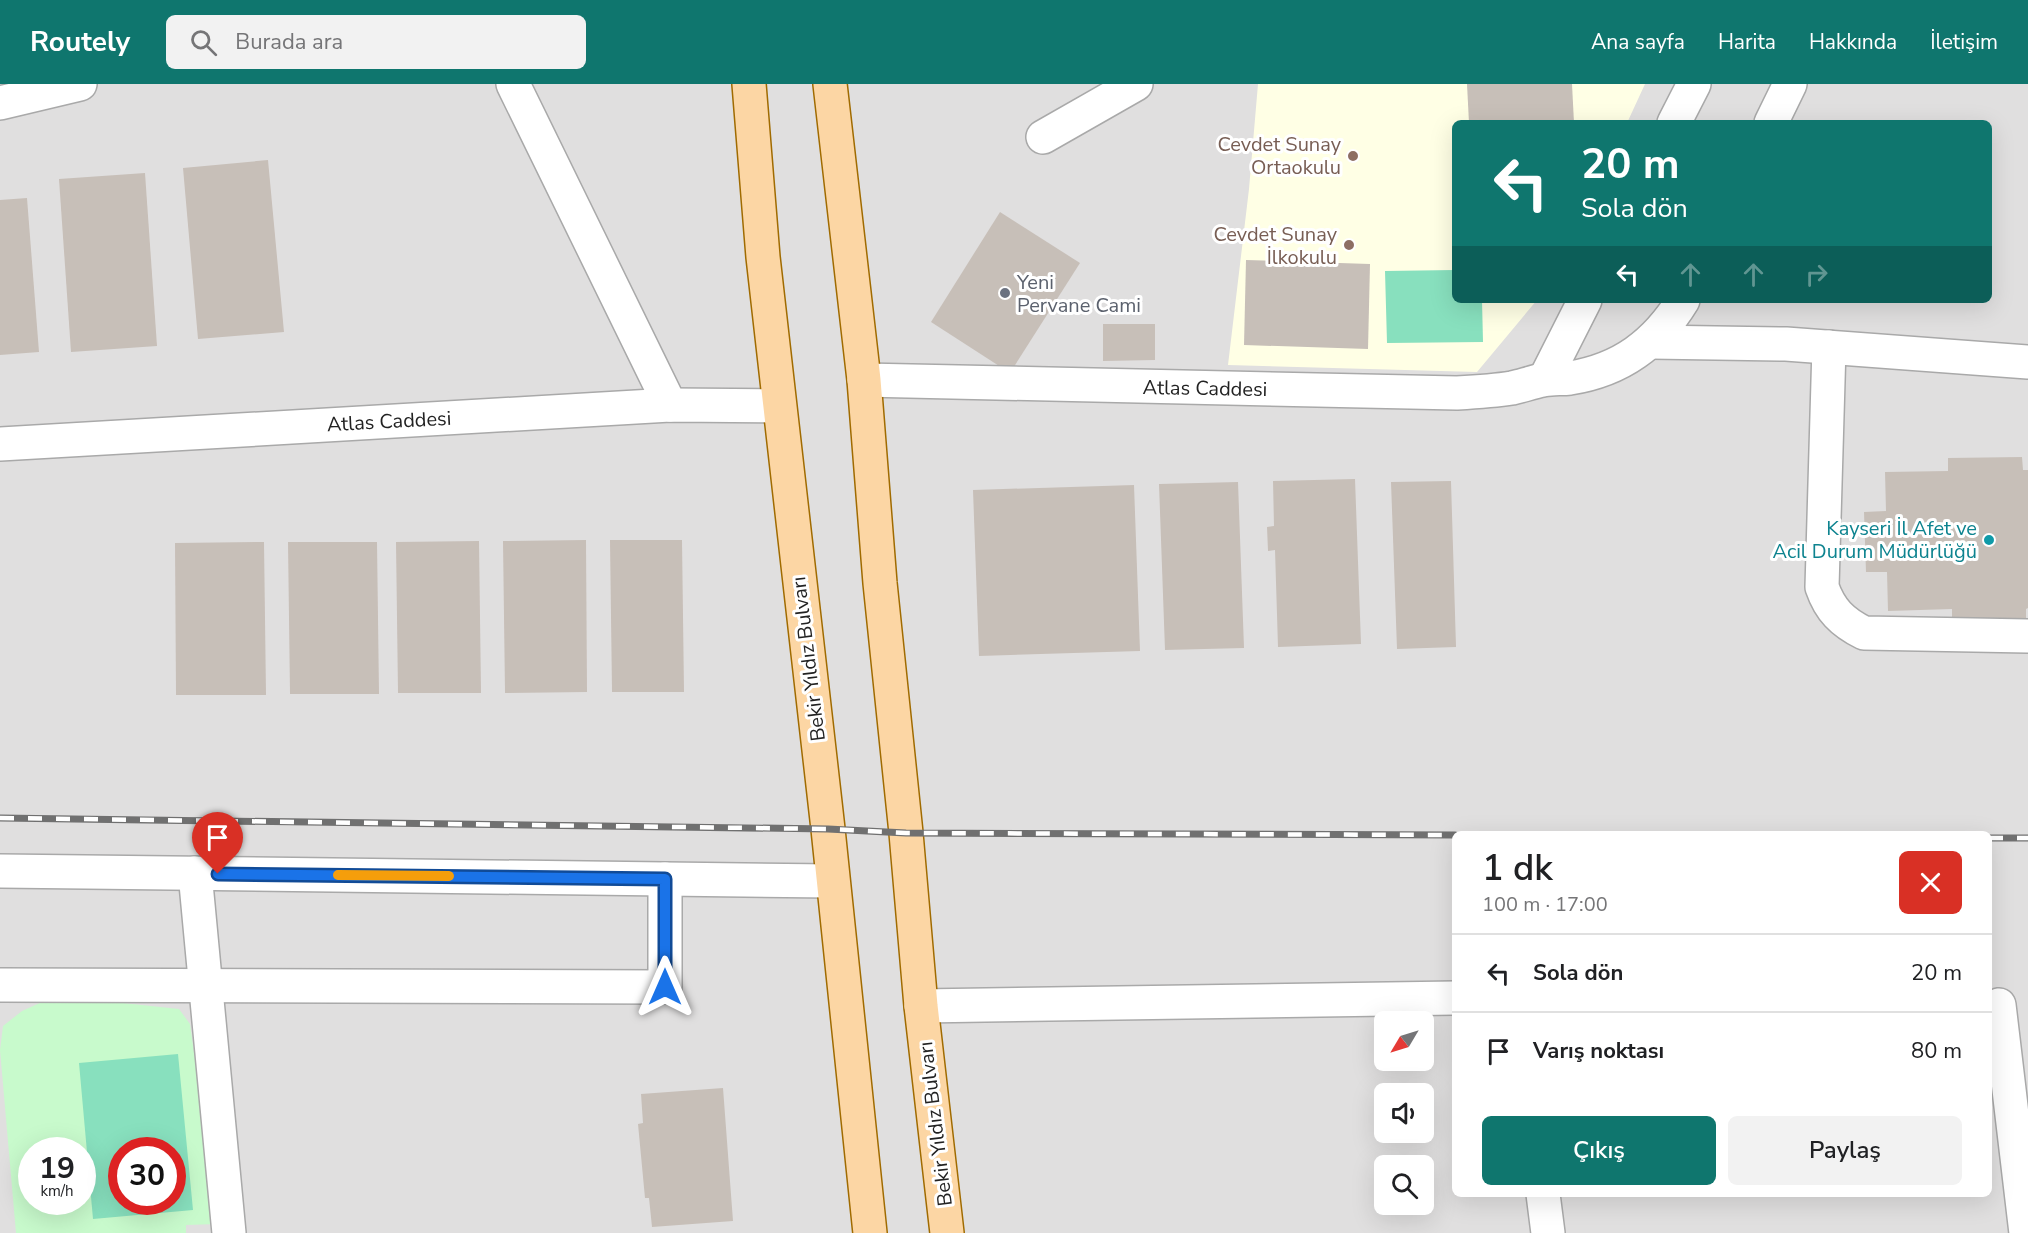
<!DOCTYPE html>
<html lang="tr">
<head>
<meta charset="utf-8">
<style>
  body { margin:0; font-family:"Nunito Sans",sans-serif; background:#f2f2f2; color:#202124; height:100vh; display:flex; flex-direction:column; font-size:22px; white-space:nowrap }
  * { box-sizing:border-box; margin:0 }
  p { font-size:20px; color:#757577 }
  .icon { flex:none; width:33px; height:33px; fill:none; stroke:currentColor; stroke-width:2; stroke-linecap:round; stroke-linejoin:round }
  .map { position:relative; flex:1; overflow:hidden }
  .panel { position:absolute; left:1452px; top:747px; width:540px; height:366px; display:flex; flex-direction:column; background:#fff; border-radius:9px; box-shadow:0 6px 24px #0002 }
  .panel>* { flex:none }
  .banner { position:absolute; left:1452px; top:36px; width:540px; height:183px; border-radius:9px; box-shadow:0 6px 24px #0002; background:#0f766e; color:#fff; overflow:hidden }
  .needle { width:39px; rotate:232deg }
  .controls { position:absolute; left:1374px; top:927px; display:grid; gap:12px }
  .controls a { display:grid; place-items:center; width:60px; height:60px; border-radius:9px; background:#fff; box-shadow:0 6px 24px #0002; font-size:30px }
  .speed { position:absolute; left:18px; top:1053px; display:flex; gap:12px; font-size:30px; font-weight:700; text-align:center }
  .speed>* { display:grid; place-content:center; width:78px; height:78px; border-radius:50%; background:#fff; box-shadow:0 6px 24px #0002; line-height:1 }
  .speed small { font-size:15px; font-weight:400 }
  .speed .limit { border:9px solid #d22; background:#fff; color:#111 }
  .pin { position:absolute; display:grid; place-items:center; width:51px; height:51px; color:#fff; margin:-62px -26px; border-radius:50% 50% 50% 0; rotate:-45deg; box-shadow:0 0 6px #0007 }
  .pin .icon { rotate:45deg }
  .me { position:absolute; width:66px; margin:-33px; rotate:0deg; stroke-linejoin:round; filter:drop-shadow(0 0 4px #0008) }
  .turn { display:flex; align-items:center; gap:21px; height:126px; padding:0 30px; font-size:27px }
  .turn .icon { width:78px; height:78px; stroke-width:2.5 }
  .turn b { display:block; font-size:42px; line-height:51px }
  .lanes { display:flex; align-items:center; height:57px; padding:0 30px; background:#0003; justify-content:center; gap:30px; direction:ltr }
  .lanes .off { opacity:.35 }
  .round { display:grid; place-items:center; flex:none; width:63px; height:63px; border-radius:9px; background:#f2f2f2 }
  .headline { display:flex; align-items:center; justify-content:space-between; height:102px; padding:0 30px }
  h1 { font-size:36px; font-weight:600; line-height:45px }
  .action { display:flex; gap:12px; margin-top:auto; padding:12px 30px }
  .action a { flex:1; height:69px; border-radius:9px; background:#0f766e; color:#fff; font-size:24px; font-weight:600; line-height:69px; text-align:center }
  .action a+a { background:#f2f2f2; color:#202124 }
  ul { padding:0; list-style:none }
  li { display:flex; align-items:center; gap:18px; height:78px; padding:0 30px; border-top:2px solid #e0e0e0 }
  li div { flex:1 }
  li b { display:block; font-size:22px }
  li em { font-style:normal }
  header { display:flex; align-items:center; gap:36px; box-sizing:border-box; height:84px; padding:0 30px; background:#0f766e; color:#fff }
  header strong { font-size:28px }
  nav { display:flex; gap:33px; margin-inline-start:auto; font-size:21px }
  .search { width:420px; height:54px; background:#f2f2f2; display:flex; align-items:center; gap:15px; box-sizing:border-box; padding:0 21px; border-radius:9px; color:#757577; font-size:22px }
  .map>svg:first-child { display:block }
</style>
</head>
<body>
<header>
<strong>Routely</strong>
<div class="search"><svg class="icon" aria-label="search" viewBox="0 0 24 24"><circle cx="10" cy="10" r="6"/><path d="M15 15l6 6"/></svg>Burada ara</div>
<nav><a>Ana sayfa</a><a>Harita</a><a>Hakkında</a><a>İletişim</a></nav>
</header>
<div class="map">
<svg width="2028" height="1149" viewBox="0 0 2028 1149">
  <rect width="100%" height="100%" fill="#f2efe9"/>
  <path fill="#e0dfdf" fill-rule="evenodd" d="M0 0H2028V1149H0ZM1455 39H1989V216H1455ZM1455 750H1989V1110H1455ZM1384 938H1424V976H1384ZM1384 1010H1424V1048H1384ZM32 1066H82V1118H32ZM122 1066H172V1118H122ZM1384 1082H1424V1120H1384Z"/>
  <path fill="#ffffe5" d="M1258 0H1645L1627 39H1455V216H1537L1477 288 1228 281 1249 105Z"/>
  <path fill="#c8facc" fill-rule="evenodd" d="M95 916 179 925 190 940 218 1140 186 1141V1149H16L0 966 3 942 22 927 42 918ZM32 1066H82V1118H32ZM122 1066H172V1118H122Z"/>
  <g fill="#88e0be" fill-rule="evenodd">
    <path d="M1455 186V216H1482L1483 258 1387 259 1385 187Z"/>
    <path d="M178 970 193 1126 93 1135 79 979ZM122 1066H172V1118H122Z"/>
  </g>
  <g fill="#c7bfb8">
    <path d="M1467 0H1572L1574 39H1469Z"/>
    <path d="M268 76 284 248 198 255 183 84Z"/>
    <path d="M145 89 157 262 71 268 59 95Z"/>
    <path d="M27 114 39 268 0 271V116Z"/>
    <path d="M1000 128 1080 179 1010 289 931 238Z"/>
    <path d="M1246 176 1370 180 1368 265 1244 261Z"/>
    <path d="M1103 240H1155V276L1103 277Z"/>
    <path d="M2022 373 2023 386H2028V524L2026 525V537L1952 538V525L1888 527 1887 488H1866L1864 428 1886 427 1885 388 1948 387V374Z"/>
    <path d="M1355 395 1361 560 1278 563 1275 466 1268 467 1267 443 1274 442 1273 397Z"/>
    <path d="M1451 397 1456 563 1397 565 1391 398Z"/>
    <path d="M1238 398 1244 564 1165 566 1159 400Z"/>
    <path d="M1134 401 1140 567 979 572 973 406Z"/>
    <path d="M586 456 587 608 505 609 503 457Z"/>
    <path d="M610 456H682L684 608H612Z"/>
    <path d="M479 457 481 609H398L396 458Z"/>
    <path d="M264 458 266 611H176L175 459Z"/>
    <path d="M288 458H377L379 610H290Z"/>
    <path d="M723 1004 733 1137 652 1143 649 1114H645L638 1040 643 1039 641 1010Z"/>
  </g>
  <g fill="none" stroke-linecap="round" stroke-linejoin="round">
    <defs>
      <g id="minor">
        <path d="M513 0 670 321"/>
        <path d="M0 19 80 0"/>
        <path d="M1674 39 1694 0"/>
        <path d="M1771 39 1790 0"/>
        <path d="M1043 53 1136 0"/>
        <path d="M1651 258 1786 260 2028 278"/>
        <path d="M1829 263 1822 503C1830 526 1842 538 1864 549L2028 552"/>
        <path d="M1545 295 1585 216"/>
        <path d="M864 296 1457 309C1475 308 1493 307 1512 304 1522 302 1532 298 1543 296 1552 294 1561 295 1570 294 1621 286 1656 260 1683 216"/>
        <path d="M0 360 670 321 779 322"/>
        <path d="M0 787 832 797"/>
        <path d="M195 789 229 1149"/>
        <path d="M0 901 665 903V795"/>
        <path d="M1999 921 2026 1149"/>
        <path d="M921 922 1455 914"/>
        <path d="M1543 1110 1548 1149"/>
      </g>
      <g id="major">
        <path d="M749 0 763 173 828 745 870 1149"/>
        <path d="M830 0 864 296 880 499 906 749 921 922 947 1149"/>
      </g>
    </defs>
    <use href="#minor" stroke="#a9a9a9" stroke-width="36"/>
    <use href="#major" stroke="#a06b00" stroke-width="36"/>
    <use href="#minor" stroke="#fff" stroke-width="33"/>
    <use href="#major" stroke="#fcd6a4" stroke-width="33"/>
    <defs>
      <g id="rail">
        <path d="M0 734 828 745 906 749 1455 751"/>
        <path d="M1989 754H2028"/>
      </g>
    </defs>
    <use href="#rail" stroke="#707070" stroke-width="7"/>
    <use href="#rail" stroke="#fff" stroke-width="4.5" stroke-dasharray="14" stroke-linecap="butt"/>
  </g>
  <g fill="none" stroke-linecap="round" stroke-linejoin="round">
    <defs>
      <path id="route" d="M218 790 665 795V903"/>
    </defs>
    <use href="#route" stroke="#114b97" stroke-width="15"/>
    <use href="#route" stroke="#1a73e8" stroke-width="10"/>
    <path stroke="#f59e0b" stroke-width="10" d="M338 791 449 792"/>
  </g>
  <g fill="#8d6e63" stroke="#fff" stroke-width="2">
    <circle cx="1353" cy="72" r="6"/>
    <circle cx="1349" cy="161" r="6"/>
  </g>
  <circle fill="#6b7280" stroke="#fff" stroke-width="2" cx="1005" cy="209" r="6"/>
  <circle fill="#0f9aa8" stroke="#fff" stroke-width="2" cx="1989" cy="456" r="6"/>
  <g text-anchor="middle" stroke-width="6" stroke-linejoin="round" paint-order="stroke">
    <g font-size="20" fill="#785e54" stroke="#fff" text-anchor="end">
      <text x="1341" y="67">Cevdet Sunay<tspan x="1341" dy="23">Ortaokulu</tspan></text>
      <text x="1337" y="157">Cevdet Sunay<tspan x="1337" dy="23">İlkokulu</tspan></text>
    </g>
    <g font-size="20" fill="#5b616d" stroke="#fff" text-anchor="start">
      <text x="1017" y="205">Yeni<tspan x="1017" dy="23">Pervane Cami</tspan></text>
    </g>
    <g font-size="20" fill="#222" stroke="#fff">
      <text transform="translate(1205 304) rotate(1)" y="7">Atlas Caddesi</text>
      <text transform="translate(389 337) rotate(-3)" y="7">Atlas Caddesi</text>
      <text transform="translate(808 575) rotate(-97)" y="7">Bekir Yıldız Bulvarı</text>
      <text transform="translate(935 1040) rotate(-97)" y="7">Bekir Yıldız Bulvarı</text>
    </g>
    <g font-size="20" fill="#0d838f" stroke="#fff" text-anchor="end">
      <text x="1977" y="451">Kayseri İl Afet ve<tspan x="1977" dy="23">Acil Durum Müdürlüğü</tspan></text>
    </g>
  </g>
</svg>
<div class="controls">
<a><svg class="needle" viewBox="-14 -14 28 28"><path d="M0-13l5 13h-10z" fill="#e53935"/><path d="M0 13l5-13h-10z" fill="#757577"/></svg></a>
<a><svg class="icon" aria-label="sound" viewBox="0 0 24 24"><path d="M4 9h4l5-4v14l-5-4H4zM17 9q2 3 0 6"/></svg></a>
<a><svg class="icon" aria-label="search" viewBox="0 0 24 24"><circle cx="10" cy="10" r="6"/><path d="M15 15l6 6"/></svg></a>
</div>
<div class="speed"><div>19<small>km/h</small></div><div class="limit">30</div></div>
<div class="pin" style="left:218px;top:790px;background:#d93025"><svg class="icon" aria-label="arrive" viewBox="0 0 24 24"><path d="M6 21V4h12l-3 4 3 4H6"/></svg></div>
<svg class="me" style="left:665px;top:903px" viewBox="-20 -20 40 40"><path d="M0-17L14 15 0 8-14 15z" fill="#1a73e8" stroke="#fff" stroke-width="4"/></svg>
<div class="banner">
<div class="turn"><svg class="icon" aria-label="left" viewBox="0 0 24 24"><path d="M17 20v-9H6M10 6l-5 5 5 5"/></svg><div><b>20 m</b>Sola dön</div></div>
<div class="lanes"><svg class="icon" aria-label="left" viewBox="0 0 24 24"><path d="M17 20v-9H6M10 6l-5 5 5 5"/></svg><svg class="icon off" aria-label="ahead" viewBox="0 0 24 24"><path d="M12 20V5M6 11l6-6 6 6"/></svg><svg class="icon off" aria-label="ahead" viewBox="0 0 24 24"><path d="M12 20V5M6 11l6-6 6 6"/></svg><svg class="icon off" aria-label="right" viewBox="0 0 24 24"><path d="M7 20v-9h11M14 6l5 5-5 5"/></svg></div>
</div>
<section class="panel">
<div class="headline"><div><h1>1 dk</h1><p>100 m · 17:00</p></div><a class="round" style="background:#d93025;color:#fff"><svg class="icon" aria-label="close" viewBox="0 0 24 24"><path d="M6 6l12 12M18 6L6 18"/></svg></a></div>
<ul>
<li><svg class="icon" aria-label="left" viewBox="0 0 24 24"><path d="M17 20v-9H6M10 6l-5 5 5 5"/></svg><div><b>Sola dön</b></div><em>20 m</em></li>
<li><svg class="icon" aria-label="arrive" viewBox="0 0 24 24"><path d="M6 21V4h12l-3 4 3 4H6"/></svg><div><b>Varış noktası</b></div><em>80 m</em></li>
</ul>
<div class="action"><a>Çıkış</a><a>Paylaş</a></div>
</section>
</div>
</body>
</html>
